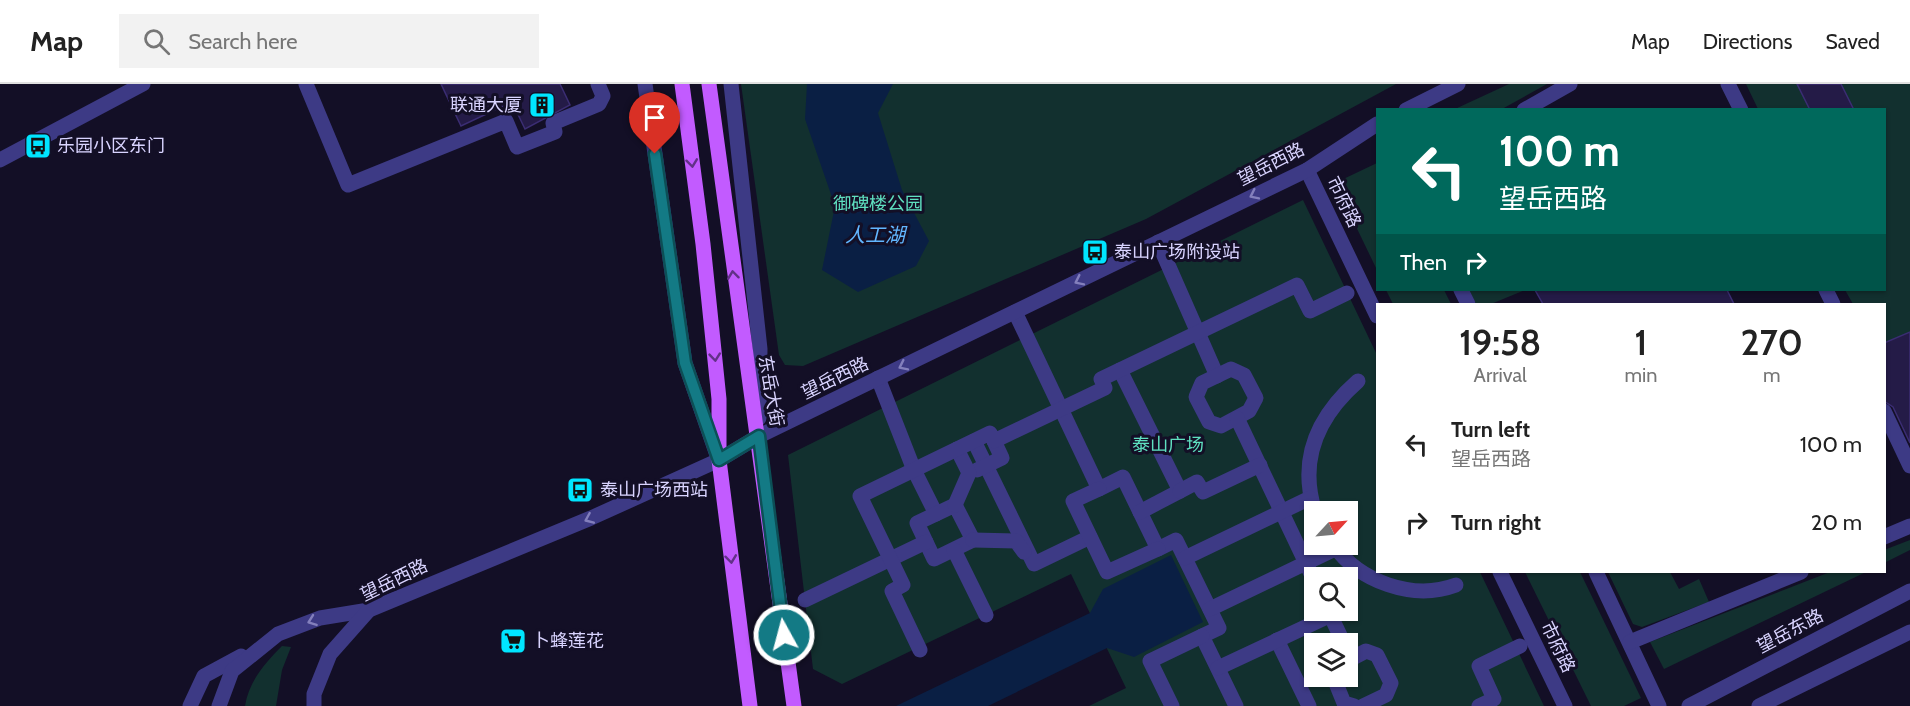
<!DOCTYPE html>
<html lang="en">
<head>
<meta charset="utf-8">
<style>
  body { margin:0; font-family:Cabin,"Noto Sans SC",sans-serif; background:#f2f2f2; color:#222; height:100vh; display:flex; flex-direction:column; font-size:22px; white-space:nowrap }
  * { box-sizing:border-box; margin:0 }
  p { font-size:20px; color:#767676 }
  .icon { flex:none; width:33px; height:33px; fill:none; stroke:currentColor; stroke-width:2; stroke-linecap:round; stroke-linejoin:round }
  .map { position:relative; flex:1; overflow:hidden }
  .details { position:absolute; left:1376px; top:219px; width:510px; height:270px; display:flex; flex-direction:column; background:#fff; border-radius:0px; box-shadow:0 2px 4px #0004 }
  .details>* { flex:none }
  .banner { position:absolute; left:1376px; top:24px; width:510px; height:183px; border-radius:0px; box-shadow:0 2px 4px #0004; background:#00695c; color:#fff; overflow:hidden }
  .needle { width:39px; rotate:64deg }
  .controls { position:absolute; left:1304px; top:417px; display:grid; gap:12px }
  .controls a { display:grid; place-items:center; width:54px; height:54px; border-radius:0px; background:#fff; box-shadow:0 2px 4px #0004; font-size:30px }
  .pin { position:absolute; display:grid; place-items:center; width:51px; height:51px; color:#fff; margin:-62px -26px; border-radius:50% 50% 50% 0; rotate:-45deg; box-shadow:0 0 6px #0007 }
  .pin .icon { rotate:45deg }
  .me { position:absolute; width:66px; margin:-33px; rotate:353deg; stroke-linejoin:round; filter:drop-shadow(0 0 4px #0008) }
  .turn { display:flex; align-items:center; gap:21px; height:126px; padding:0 24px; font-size:27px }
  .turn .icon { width:78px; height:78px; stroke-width:2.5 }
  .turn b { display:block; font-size:42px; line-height:51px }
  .then { display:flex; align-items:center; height:57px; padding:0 24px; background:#0003; gap:12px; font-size:22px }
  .eta { display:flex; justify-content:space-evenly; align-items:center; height:102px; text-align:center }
  .eta b { font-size:36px; font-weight:600; line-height:42px }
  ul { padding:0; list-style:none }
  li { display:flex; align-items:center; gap:18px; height:78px; padding:0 24px }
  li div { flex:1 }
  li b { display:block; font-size:22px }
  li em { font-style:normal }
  header { display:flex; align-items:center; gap:36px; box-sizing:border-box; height:84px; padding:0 30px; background:#fff; border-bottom:2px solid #e0e0e0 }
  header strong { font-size:28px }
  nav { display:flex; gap:33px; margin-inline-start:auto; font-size:21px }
  .search { width:420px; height:54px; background:#f2f2f2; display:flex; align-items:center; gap:15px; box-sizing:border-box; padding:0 21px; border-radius:0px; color:#767676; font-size:22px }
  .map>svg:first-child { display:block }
</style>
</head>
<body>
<header>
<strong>Map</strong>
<div class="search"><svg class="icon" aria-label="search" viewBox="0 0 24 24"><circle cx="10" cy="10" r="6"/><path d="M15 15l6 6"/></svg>Search here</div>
<nav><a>Map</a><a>Directions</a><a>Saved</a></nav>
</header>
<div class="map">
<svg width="1910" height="622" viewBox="0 0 1910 622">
  <rect width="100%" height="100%" fill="#130f26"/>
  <g fill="#12302f" fill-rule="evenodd">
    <path d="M741 0H1396L1146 135 803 282 785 281 779 271Z"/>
    <path d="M1509 0H1547L1502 25H1455Z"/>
    <path d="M1746 0H1910V339L1884 285V220H1853L1845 206H1884V26L1758 25Z"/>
    <path d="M1377 79V186L1335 99Z"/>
    <path d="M1303 116 1377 271V488H1480L1544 622H1089L1126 604 1071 490 842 600 813 585 788 371ZM1314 428H1347V460H1314ZM1314 494H1347V526H1314ZM1314 560H1347V592H1314Z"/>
    <path d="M1386 206H1444L1451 220H1393Z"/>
    <path d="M1469 206H1525L1491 220H1476Z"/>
    <path d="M1910 456V466L1884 479V466Z"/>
    <path d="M1525 488H1580L1641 614 1624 622H1591Z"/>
    <path d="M1608 488H1670L1679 505 1699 495 1709 518 1642 543 1633 540Z"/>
    <path d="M1830 488H1866L1664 585 1650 558Z"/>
    <path d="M282 562 291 563 282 586 276 622H245C249 597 265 579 282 562Z"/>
  </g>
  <g fill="#0a1f44">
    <path d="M807 0H893L878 29 902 106 929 157 916 182 858 208 822 186 835 122 805 35Z"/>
    <path d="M1171 471 1203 538 1134 573 1107 564 988 622H896L1090 529 1103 505Z"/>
  </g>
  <g fill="#241b47" stroke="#3b2d73" stroke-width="1.5">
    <path d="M441 0H560L570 21 525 45 512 18 461 42Z"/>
    <path d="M1797 0H1841L1854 26H1810Z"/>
    <path d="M1535 206H1727L1734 220H1543Z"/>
    <path d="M1910 248V359L1893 323 1884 317V259Z"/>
  </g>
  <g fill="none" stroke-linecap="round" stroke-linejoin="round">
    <g stroke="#3d3a85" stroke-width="15">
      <path d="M306 0 348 101 506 37 517 63 555 48 553 39 599 20 603 12 598 0"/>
      <path d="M645 0 685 279 718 374"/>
      <path d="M731 0 760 265 759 334"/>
      <path d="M1728 0 1741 26"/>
      <path d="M1406 26 1458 0"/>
      <path d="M1524 26 1570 0"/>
      <path d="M0 76 143 0"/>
      <path d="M1307 86 1377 232"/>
      <path d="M1158 158 1217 292"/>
      <path d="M1461 206 1468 220"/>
      <path d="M1826 206 1833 220"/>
      <path d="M1015 228 1099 405 1123 393 1158 465 1176 456 1219 544 1202 552 1236 622"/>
      <path d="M1231 285 1244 291 1256 314 1249 327 1221 342 1209 338 1196 313 1202 299Z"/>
      <path d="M1120 286 1180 407 1140 428"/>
      <path d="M878 294 914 386 936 430"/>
      <path d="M1884 327 1910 382"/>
      <path d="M1237 334 1314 496"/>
      <path d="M974 357 1034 480 1090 453"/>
      <path d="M977 386 1002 374 994 357"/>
      <path d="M1099 405 1073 417 1107 488 1158 465"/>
      <path d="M1180 407 1197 398 1203 408 1260 381"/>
      <path d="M955 421 973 456 934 475 917 439Z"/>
      <path d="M955 421 969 389 957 365"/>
      <path d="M1315 428C1298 375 1318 332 1358 297"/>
      <path d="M1884 453 1910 442"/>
      <path d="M973 456 1016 457 1024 468"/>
      <path d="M1333 460C1359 498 1413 517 1456 501"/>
      <path d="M954 466 986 531"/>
      <path d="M1185 474 1310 414"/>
      <path d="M1500 488 1565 622"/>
      <path d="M1596 488 1659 622"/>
      <path d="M805 516 926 458"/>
      <path d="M1210 525 1335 465"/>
      <path d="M1328 526 1344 560"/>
      <path d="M1277 556 1309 622"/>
      <path d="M1630 558 1801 488"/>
      <path d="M920 566 892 507 903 501 860 412 990 349 994 357 1105 304 1101 295 1297 201 1310 227 1347 209"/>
      <path d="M1347 577 1366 567 1377 571 1391 599 1386 611 1363 622"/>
      <path d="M1218 584 1331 531"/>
      <path d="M1333 592 1344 619 1354 622"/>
      <path d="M190 622 204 592 241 572"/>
      <path d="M219 622 232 587 278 550 320 534 369 526"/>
      <path d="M314 622V610L330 570 369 526 591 434 719 376 759 352 1307 86 1377 40"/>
      <path d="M1172 622 1150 577 1202 552"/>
      <path d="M1479 622 1494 615 1479 582 1520 562"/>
      <path d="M1689 622 1910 507"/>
      <path d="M1759 622 1910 548"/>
    </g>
    <g stroke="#c25bff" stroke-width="15">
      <path d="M682 0 703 160 719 315V376L750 622"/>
      <path d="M709 0C736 208 767 414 794 622"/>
    </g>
  </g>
  <defs><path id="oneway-chevron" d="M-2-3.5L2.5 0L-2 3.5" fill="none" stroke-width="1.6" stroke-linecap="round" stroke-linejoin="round" transform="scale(1.5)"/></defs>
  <g stroke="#623188">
    <use href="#oneway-chevron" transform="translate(692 79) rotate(83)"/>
    <use href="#oneway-chevron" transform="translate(733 191) rotate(-97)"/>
    <use href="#oneway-chevron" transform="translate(715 273) rotate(84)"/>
    <use href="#oneway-chevron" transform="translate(731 475) rotate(83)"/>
  </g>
  <g stroke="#837fbc">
    <use href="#oneway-chevron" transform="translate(1254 111) rotate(154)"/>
    <use href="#oneway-chevron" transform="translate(1079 197) rotate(154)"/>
    <use href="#oneway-chevron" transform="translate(903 282) rotate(154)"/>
    <use href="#oneway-chevron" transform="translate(589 435) rotate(157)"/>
    <use href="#oneway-chevron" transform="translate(312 537) rotate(160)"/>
  </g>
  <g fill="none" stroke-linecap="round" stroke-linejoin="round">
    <defs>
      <path id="route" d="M655 70 685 279 719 376 759 352 784 551"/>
    </defs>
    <use href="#route" stroke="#0c4f56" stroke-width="15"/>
    <use href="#route" stroke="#137a85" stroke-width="10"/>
  </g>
  <defs>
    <symbol id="building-square" viewBox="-11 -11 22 22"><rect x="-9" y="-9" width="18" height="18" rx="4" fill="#00e5ff" stroke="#130f26"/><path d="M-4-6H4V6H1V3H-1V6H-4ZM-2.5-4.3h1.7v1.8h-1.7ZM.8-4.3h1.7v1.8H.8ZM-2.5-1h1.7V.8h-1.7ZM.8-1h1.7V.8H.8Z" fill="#111"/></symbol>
    <symbol id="bus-square" viewBox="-11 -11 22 22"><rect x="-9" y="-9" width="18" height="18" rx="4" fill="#00e5ff" stroke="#130f26"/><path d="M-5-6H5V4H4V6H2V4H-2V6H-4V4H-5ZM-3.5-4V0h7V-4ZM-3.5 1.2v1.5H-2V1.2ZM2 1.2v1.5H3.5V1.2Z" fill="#111"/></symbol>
    <symbol id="supermarket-square" viewBox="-11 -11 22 22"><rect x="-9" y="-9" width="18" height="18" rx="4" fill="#00e5ff" stroke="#130f26"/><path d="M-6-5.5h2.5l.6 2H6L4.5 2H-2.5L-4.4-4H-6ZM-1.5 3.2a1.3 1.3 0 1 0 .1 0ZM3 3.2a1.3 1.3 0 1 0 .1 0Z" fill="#111"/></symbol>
  </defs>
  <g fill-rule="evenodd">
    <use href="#building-square" x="527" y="6" width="30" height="30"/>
    <use href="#bus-square" x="23" y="47" width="30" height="30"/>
    <use href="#bus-square" x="1080" y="153" width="30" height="30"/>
    <use href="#bus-square" x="565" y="391" width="30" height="30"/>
    <use href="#supermarket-square" x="498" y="542" width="30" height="30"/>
  </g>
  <g text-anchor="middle" stroke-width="6" stroke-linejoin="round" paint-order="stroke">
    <g font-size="18" fill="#d9d4ff" stroke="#130f26" text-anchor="start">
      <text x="522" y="27" text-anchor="end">联通大厦</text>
      <text x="57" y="68">乐园小区东门</text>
      <text x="1114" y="174">泰山广场附设站</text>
      <text x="600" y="412">泰山广场西站</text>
      <text x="532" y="563">卜蜂莲花</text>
    </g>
    <g font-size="18" fill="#d9d4ff" stroke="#130f26">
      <text transform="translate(1271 80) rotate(-27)" y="6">望岳西路</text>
      <text transform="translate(1344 118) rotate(64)" y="6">市府路</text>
      <text transform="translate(835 294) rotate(-26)" y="6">望岳西路</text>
      <text transform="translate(771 307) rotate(80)" y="6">东岳大街</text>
      <text transform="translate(394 496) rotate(-26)" y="6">望岳西路</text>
      <text transform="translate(1790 547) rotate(-28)" y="6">望岳东路</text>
      <text transform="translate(1558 563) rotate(64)" y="6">市府路</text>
    </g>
    <g font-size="18" fill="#5fe0c0" stroke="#130f26">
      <text x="878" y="126">御碑楼公园</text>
      <text x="1168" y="367">泰山广场</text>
    </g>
    <g font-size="20" font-style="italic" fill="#62b6ff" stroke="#130f26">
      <text x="875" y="158">人工湖</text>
    </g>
  </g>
</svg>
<div class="controls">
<a><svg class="needle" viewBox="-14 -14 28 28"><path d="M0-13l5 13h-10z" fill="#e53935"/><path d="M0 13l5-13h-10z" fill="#767676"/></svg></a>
<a><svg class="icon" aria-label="search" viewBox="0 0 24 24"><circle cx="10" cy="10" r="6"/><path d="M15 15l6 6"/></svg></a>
<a><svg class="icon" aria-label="layers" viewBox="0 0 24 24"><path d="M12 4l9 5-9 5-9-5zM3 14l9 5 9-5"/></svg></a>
</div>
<div class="pin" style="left:655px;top:70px;background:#d93025"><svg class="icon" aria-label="arrive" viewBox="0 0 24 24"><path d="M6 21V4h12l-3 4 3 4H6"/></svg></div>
<svg class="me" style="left:784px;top:551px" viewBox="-20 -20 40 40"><circle r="17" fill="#137a85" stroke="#fff" stroke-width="3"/><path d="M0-11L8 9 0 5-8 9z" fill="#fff"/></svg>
<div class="banner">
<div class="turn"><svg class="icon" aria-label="left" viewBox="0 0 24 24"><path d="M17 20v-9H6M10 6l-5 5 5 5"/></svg><div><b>100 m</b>望岳西路</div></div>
<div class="then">Then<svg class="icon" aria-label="right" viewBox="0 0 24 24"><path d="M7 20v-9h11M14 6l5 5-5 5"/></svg></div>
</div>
<section class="details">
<div class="eta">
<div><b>19:58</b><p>Arrival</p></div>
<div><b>1</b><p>min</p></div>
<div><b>270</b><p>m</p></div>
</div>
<ul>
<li><svg class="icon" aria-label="left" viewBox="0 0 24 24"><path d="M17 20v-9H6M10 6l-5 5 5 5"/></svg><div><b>Turn left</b><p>望岳西路</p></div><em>100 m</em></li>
<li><svg class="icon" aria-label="right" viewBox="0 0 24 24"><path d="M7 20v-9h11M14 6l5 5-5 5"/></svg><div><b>Turn right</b></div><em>20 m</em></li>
</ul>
</section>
</div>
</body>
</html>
